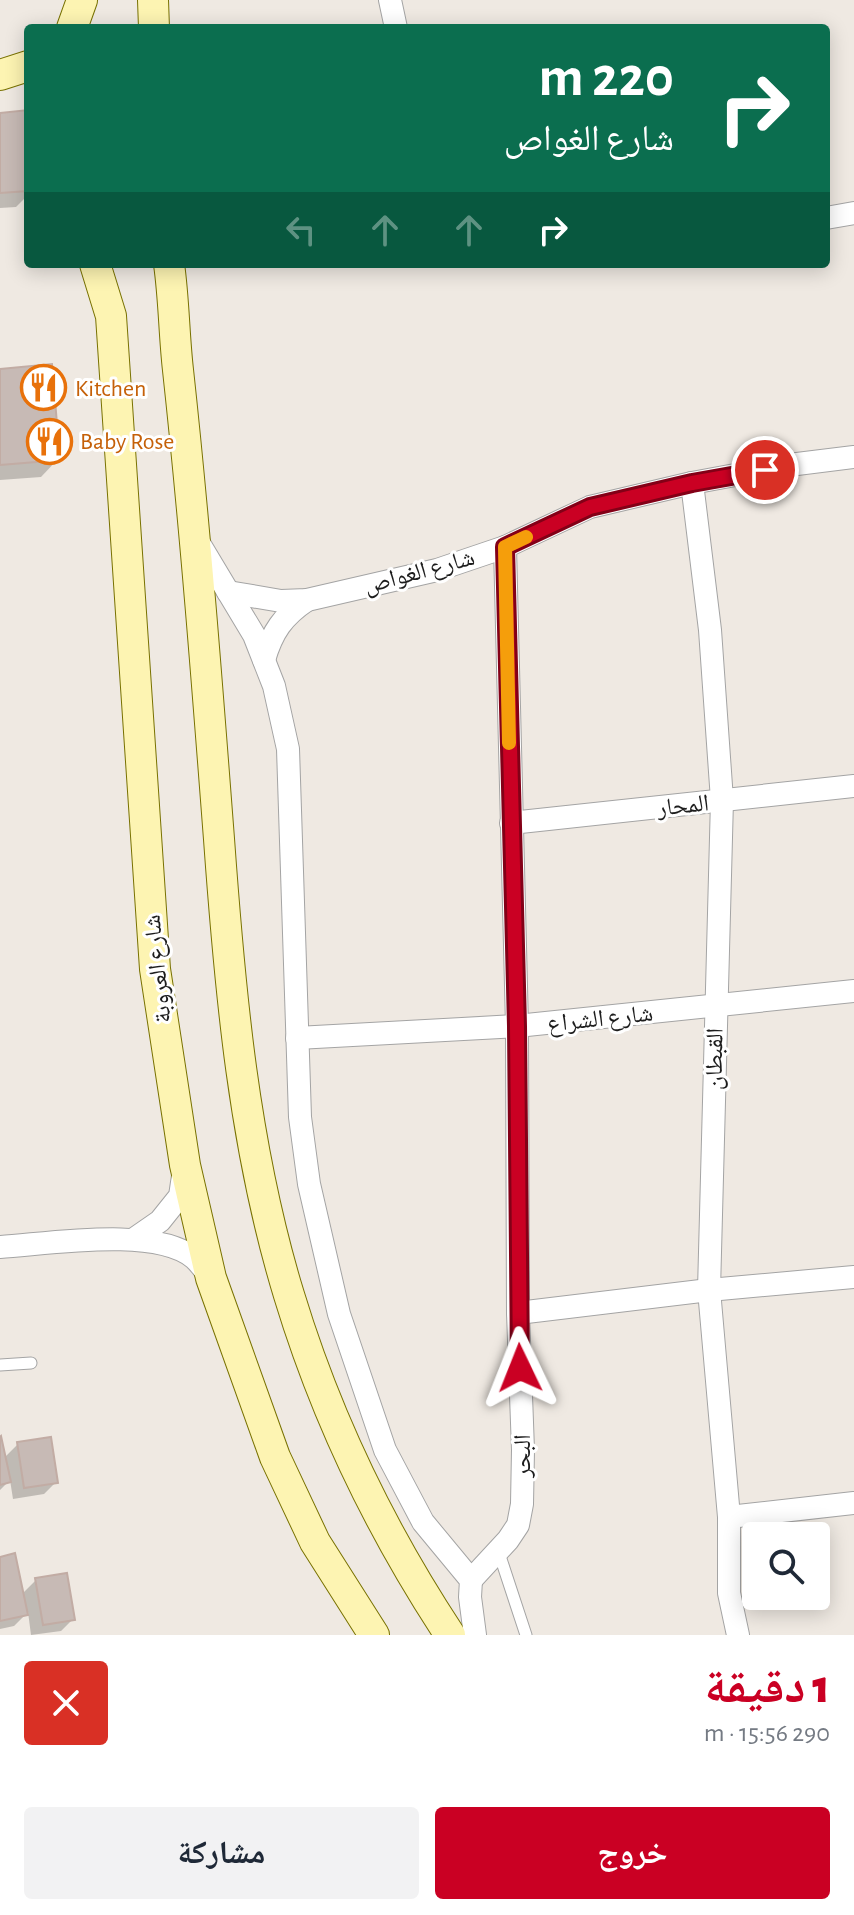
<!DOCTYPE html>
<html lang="ar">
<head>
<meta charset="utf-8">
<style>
  body { margin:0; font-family:"Alegreya Sans","Noto Naskh Arabic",sans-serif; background:#f2f2f3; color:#1f2937; direction:rtl; height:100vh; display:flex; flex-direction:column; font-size:30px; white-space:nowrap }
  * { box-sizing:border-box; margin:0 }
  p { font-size:26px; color:#747a83 }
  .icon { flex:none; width:44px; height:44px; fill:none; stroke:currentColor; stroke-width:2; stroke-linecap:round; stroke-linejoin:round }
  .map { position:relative; height:1635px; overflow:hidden; direction:ltr }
  .details { display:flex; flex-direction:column; background:#fff; flex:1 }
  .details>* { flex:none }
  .top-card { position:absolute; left:24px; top:24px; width:806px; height:244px; border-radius:8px; box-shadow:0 4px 20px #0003; direction:rtl; background:#0b6e4f; color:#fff; overflow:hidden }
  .fabs { position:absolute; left:742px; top:1522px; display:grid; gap:16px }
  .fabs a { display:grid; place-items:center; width:88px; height:88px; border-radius:8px; background:#fff; box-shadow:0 4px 20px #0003; font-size:40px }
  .pin { position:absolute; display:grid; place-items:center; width:68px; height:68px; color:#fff; margin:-34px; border:4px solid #fff; border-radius:50%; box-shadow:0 2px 8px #0007 }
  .me { position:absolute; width:88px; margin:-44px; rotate:358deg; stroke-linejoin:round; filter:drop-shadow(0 0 6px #0008) }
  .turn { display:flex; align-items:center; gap:28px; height:168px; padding:0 24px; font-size:36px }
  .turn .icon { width:104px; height:104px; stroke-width:2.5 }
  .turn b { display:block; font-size:56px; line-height:68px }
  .lanes { display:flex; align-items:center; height:76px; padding:0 24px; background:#0003; justify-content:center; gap:40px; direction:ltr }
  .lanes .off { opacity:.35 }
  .round { display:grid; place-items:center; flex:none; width:84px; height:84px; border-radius:8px; background:#f2f2f3 }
  .overview { display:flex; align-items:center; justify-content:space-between; height:136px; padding:0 24px }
  h1 { font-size:48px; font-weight:800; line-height:60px; color:#ca0023 }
  .button { display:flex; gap:16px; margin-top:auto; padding:16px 24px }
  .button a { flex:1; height:92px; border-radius:8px; background:#ca0023; color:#fff; font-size:32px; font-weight:800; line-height:92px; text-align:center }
  .button a+a { background:#f2f2f3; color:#1f2937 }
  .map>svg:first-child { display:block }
</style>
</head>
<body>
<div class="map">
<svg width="854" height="1635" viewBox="0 0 854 1635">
  <rect width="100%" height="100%" fill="#efe9e2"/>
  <g fill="#0003">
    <path d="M0 115 28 120V195L16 207 0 208Z"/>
    <path d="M0 371 58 459 41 477 0 480Z"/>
    <path d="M0 1440 4 1458 18 1444 56 1482 44 1494 13 1499 10 1480 0 1490Z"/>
    <path d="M0 1559 22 1594 36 1580 73 1619 61 1631 31 1635 28 1612 14 1626 0 1629Z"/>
  </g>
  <g fill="#c7bab5" stroke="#c2aca4" stroke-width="2">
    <path d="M28 110V191L0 193V113Z"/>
    <path d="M52 364 60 460 0 465V369Z"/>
    <path d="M1 1436 11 1482 0 1485V1437Z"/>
    <path d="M51 1437 58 1483 24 1488 17 1442Z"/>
    <path d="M15 1553 28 1615 0 1621V1557Z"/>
    <path d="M67 1573 75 1620 43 1625 35 1578Z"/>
  </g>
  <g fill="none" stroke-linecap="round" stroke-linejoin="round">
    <defs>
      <g id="lane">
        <path d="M0 1365 31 1363"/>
        <path d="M498 1550 526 1635"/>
      </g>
      <g id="street">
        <path d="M390 0 396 28"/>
        <path d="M826 218 854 213"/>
        <path d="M692 483 710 630 722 800 709 1290 729 1517V1593L738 1635"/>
        <path d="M197 540 254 635 274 686 288 749 300 1117 309 1184 339 1314 385 1450 423 1522 471 1580 470 1597 475 1635"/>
        <path d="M228 592 281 601 307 600 437 570 505 547 590 507 692 483 789 465 854 457"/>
        <path d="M264 660C272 632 283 616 307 600"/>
        <path d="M511 823 854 786"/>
        <path d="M297 1038 517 1026 854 991"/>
        <path d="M134 1239 160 1221 180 1196 184 1169"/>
        <path d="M0 1247C49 1244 155 1226 194 1258 200 1263 205 1271 210 1277"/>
        <path d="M518 1313 709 1290 854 1277"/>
        <path d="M729 1517 854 1503"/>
        <path d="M471 1580 508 1540 518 1525 522 1504 523 1450 518 1313 517 1026 505 547"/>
      </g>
      <g id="secondary">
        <path d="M153 0 154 28"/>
        <path d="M72 28 82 0"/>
        <path d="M0 75 28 66"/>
        <path d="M95 264 111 316 155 969 185 1165 211 1278 275 1457 315 1542 374 1635"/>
        <path d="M169 264C174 299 174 335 178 370 195 526 207 682 219 839 230 992 244 1148 289 1295 326 1417 380 1529 450 1635"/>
      </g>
    </defs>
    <use href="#lane" stroke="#a4a4a4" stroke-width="13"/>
    <use href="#street" stroke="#a4a4a4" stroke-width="24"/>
    <use href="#secondary" stroke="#787100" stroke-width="32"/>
    <use href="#lane" stroke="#fff" stroke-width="11"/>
    <use href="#street" stroke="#fff" stroke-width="22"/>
    <use href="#secondary" stroke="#fdf4b2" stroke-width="30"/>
  </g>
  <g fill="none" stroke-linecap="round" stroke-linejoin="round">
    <defs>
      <path id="route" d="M520 1368 517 1026 505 547 590 507 692 483 765 470"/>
    </defs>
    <use href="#route" stroke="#830017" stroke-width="20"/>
    <use href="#route" stroke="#ca0023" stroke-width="14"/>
    <path stroke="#f59e0b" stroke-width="14" d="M509 743 505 547 526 537"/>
  </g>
  <defs>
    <symbol id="restaurant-ring" viewBox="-11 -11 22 22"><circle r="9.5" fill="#fff" stroke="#e8710a" stroke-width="1.5"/><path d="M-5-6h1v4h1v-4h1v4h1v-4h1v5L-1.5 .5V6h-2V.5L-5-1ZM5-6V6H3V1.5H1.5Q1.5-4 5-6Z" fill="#e8710a"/></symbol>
  </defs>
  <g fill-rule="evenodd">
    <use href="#restaurant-ring" x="18" y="362" width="51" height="51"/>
    <use href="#restaurant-ring" x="24" y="416" width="51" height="51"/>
  </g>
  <g text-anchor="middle" stroke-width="6" stroke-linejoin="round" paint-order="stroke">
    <g font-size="24" fill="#c56008" stroke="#fff" text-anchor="start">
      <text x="75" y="396">Kitchen</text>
      <text x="80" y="449">Baby Rose</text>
    </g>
    <g font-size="24" fill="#1d1d1d" stroke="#fff">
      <text transform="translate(419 571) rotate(-15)" y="8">شارع الغواص</text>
      <text transform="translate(683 805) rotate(-6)" y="8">المحار</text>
      <text transform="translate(157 969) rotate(-96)" y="8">شارع العروبة</text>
      <text transform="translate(600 1018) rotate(-6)" y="8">شارع الشراع</text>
      <text transform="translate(714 1059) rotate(-89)" y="8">القبطان</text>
      <text transform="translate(522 1456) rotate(-90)" y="8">البحر</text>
    </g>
  </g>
</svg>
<div class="fabs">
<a><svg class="icon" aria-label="search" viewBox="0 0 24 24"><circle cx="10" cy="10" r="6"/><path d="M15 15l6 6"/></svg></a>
</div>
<div class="pin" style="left:765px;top:470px;background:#d93025"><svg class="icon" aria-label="arrive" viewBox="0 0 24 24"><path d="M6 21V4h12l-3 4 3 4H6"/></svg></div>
<svg class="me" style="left:520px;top:1368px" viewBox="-20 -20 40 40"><path d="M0-17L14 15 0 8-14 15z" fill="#ca0023" stroke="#fff" stroke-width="4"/></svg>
<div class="top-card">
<div class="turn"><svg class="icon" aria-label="right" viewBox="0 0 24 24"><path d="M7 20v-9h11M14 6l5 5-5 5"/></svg><div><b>220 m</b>شارع الغواص</div></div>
<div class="lanes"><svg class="icon off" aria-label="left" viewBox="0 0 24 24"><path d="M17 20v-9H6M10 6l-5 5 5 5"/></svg><svg class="icon off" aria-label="ahead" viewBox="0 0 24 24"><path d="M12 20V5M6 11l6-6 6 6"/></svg><svg class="icon off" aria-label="ahead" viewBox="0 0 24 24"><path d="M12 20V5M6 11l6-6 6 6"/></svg><svg class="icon" aria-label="right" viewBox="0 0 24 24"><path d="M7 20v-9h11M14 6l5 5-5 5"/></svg></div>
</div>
</div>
<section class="details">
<div class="overview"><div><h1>1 دقيقة</h1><p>290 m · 15:56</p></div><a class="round" style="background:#d93025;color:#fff"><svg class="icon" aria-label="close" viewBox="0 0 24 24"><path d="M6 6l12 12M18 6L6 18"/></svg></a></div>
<div class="button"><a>خروج</a><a>مشاركة</a></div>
</section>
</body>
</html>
